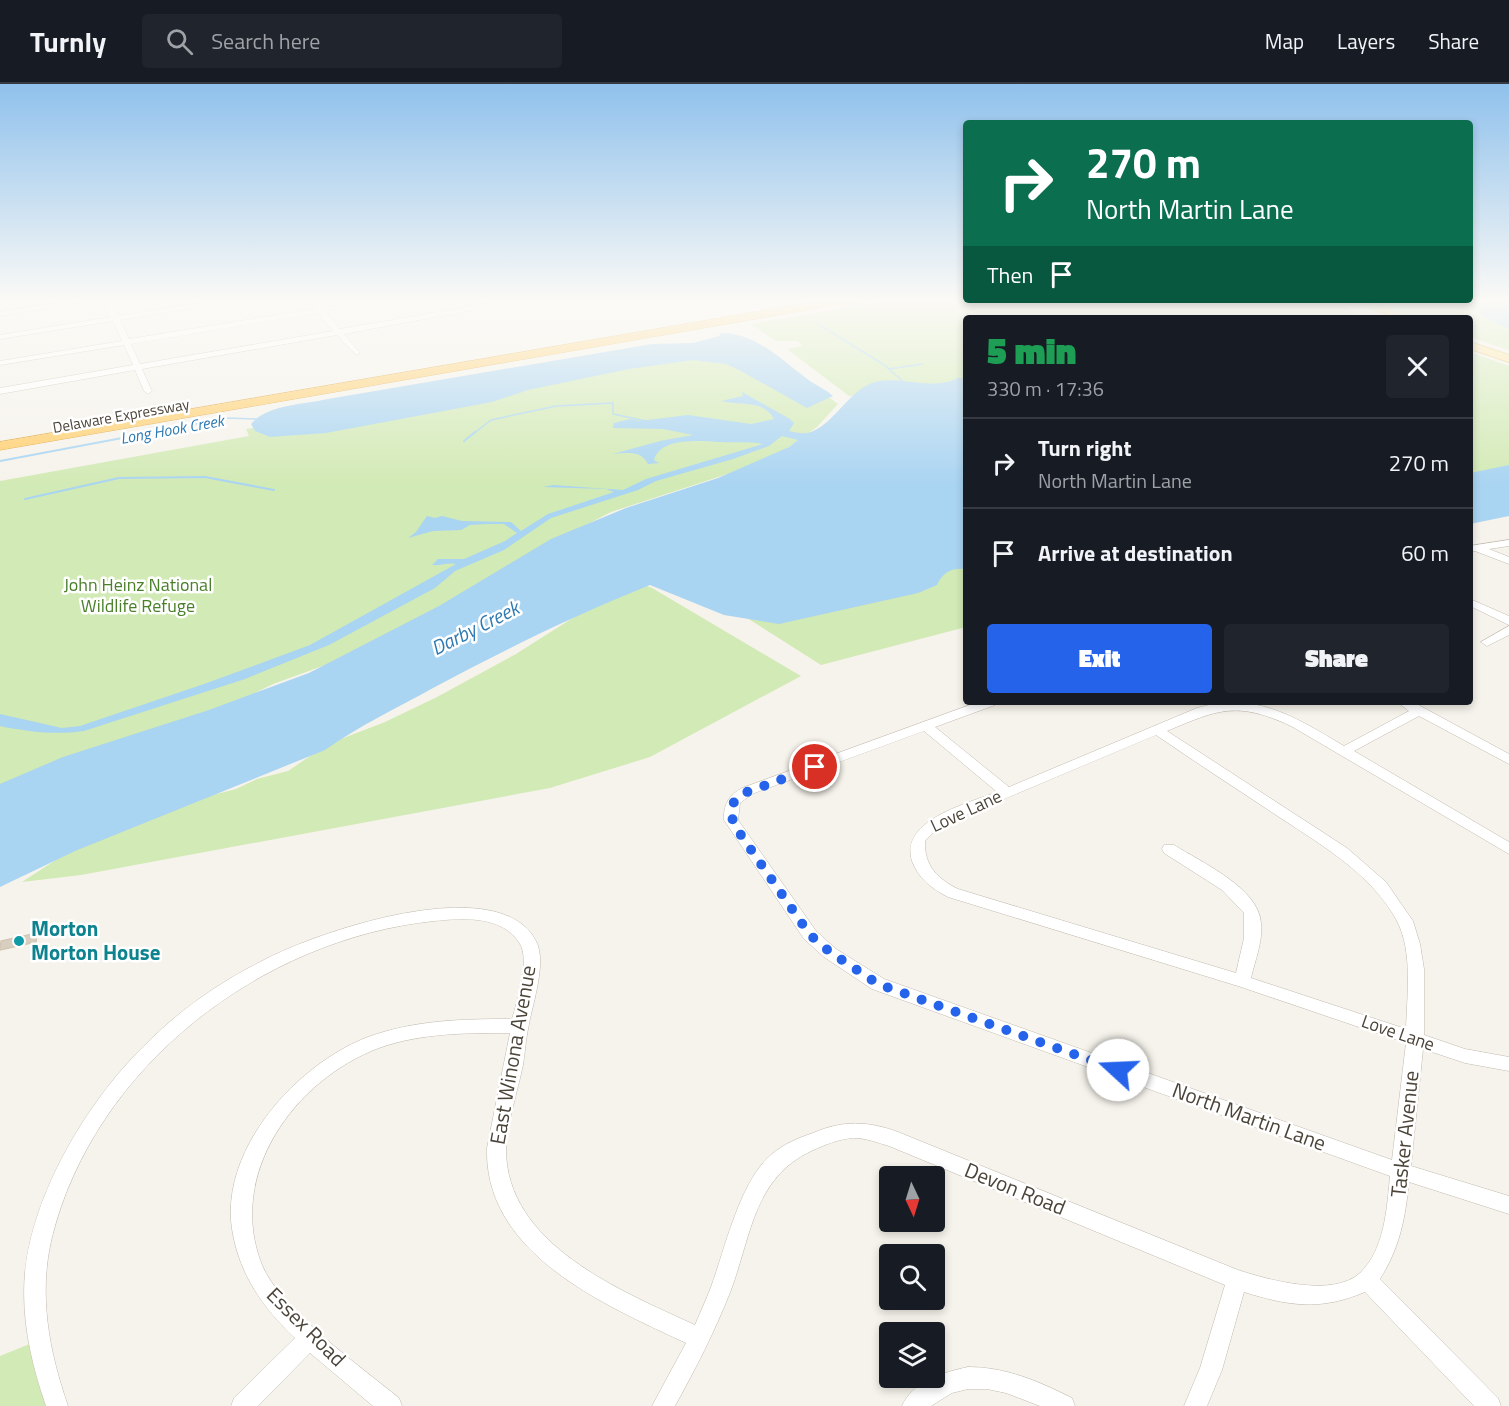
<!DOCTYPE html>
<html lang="en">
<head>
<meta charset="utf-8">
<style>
  body { margin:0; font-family:"Titillium Web",sans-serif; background:#20242c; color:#f1f3f6; height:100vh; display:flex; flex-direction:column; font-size:22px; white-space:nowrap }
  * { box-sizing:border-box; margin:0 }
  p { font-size:20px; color:#9ea1a6 }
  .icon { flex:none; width:33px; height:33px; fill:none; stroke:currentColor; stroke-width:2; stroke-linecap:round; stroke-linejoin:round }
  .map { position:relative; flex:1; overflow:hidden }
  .panel { position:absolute; left:963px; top:231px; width:510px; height:390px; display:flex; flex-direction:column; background:#171b24; border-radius:6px; box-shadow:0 3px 9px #0003 }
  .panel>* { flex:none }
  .guide { position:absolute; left:963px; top:36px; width:510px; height:183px; border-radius:6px; box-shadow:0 3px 9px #0003; background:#0b6e4f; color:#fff; overflow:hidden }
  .needle { width:39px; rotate:176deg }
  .tools { position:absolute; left:879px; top:1082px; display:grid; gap:12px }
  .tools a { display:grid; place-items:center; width:66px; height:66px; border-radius:6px; background:#171b24; box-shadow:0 3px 9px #0003; font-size:30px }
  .pin { position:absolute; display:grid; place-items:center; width:51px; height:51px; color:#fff; margin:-26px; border:3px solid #fff; border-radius:50%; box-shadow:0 2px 6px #0007 }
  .me { position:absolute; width:66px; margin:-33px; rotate:290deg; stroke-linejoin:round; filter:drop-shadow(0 0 4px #0008) }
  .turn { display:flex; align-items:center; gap:21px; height:126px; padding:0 24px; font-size:27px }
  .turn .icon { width:78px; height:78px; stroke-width:2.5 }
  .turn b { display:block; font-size:42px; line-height:51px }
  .then { display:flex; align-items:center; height:57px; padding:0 24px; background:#0003; gap:12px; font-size:22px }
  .round { display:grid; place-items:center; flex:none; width:63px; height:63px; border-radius:6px; background:#20242c }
  .summary { display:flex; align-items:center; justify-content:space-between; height:102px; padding:0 24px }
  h1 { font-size:36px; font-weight:800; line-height:45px; color:#1e9e55 }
  .cta { display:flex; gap:12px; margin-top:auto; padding:12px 24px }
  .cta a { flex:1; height:69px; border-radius:6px; background:#2563eb; color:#fff; font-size:24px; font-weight:800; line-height:69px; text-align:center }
  .cta a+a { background:#20242c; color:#f1f3f6 }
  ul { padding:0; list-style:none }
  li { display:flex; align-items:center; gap:18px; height:90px; padding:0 24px; border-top:2px solid #363941 }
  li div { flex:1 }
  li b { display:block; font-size:22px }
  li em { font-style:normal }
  header { display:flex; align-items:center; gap:36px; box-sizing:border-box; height:84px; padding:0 30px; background:#171b24; border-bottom:2px solid #363941 }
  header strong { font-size:28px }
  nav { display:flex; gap:33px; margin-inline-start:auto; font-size:21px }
  .search { width:420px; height:54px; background:#20242c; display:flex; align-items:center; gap:15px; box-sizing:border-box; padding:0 21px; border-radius:6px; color:#9ea1a6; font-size:22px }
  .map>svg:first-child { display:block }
</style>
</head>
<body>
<header>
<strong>Turnly</strong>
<div class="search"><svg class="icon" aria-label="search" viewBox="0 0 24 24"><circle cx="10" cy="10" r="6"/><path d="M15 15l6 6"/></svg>Search here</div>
<nav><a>Map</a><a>Layers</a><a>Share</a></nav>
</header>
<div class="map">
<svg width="1509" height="1322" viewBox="0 0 1509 1322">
  <rect width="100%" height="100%" fill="#f6f3ec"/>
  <g fill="#d2eab5">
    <path d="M895 215 1332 216 1366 234H966V302L849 312 787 265 802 262 798 257H776L751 240Z"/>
    <path d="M1509 215V266L1470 253V234H1416L1384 222 1394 220 1384 216Z"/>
    <path d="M1470 268 1509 282V387L1470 389Z"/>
    <path d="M677 275 780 276 838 320 817 343 786 365 752 382 611 428 586 441 579 453 328 580 273 600 241 616 0 718V397L249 352 246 345Z"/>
    <path d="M966 476V543L821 581 667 483Z"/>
    <path d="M639 499 652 504 801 592 650 673 550 704 81 791 22 798 68 768 197 715 236 705 257 695 288 687 328 660 385 638 437 613 516 570 579 530Z"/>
    <path d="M37 1257 57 1322H0V1272Z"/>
  </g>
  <g fill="#a9d4f2">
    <path d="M1483 215H1509V245L1480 231V221L1477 218Z"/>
    <path d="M721 249C756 249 780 275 806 294 815 301 824 304 833 312L807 324 739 286 726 280 693 276 629 285 528 306 492 318 326 349 270 353 255 347 251 340C266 321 305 320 328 315L652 260 693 259 719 252Z"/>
    <path d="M958 294H966V485C951 484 943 488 937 501L918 509 779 540 724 531 650 501C575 531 504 566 433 604 397 624 359 642 325 666L75 767 0 803V700L63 673 209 626 309 589 439 522 551 455 626 424 718 394 789 363 798 356 782 352 769 362 733 375 656 397 638 406 551 434 504 466 455 487 435 504 329 561 245 595 84 647C56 651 32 648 4 643L0 642V630L62 644 80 642 207 599 310 561 456 480C448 478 441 482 432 481L438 475H464L505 457 517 449 504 440H486L470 441 461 446 433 447 408 454 416 448 427 432 435 434 442 432 462 437 511 438 521 447 548 430 614 408 606 405 543 403 553 401 623 406 646 395 763 360C749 357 735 359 721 358 703 357 660 352 654 376L659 379 648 380C641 366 627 369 613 370L660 357 693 351 663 345 613 344 614 339 630 335 640 337 688 331 751 340 774 335C764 315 739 322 721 317L743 312 742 308 790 335 794 339 789 347C794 348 802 350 807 349 832 344 847 308 872 299 899 290 928 308 958 294Z"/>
    <path d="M1509 381V432L1470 440V389Z"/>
  </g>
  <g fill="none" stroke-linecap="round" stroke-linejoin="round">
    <g stroke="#a9d4f2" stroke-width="1.5">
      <path d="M818 240 883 280 906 300"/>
      <path d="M889 285 923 280"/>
      <path d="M146 350 225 334 258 335"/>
      <path d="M473 350 491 336 556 322 613 319V330L646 337"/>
    </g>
    <g stroke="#a9d4f2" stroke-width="2">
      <path d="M464 357 475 348"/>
      <path d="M0 377 154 348"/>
      <path d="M25 415 119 394 205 393 274 406"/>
    </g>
  </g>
  <path fill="#d8cfc1" stroke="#d3c7b4" stroke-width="1.5" d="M37 849 36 858 0 866 1 857Z"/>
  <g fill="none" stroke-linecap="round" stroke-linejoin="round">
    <defs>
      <g id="minor">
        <path d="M80 215H100L0 232V228Z"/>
        <path d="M104 215H111L118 232 224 215H244L120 236 129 255 315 225 308 215H315L322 224 371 215H390L325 227 340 245 514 215H532L344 250 360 269 356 271 337 251 142 285 152 307 148 310 144 307 135 286 0 310V304L133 281 124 261 0 281V277L122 257 113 237 0 255V251L111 233ZM318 229 333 247 140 280 131 260Z"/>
        <path d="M706 215H714V218L707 220Z"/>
        <path d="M1509 456V462L1489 465 1509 473V480L1475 467 1470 468V462Z"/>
        <path d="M1470 515 1509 532V541L1470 522Z"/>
        <path d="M1509 542V551L1487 562 1481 558Z"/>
        <path d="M978 618H996L995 621 935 643 1009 703 1197 624C1256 607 1295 633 1344 662L1409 627 1397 618H1413L1509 670V680L1419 632 1354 667 1509 758V770L1291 642C1237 617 1219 625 1167 647L1347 764 1386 798 1413 837 1420 860 1424 885V951L1465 965 1509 973V987L1465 979 1423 965 1411 1082 1509 1112V1130L1409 1098C1405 1135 1400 1163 1380 1195L1498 1314 1501 1322H1474L1365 1208C1320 1227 1289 1222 1244 1208L1222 1286 1207 1322H1184L1200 1284 1225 1201 889 1062C879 1059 868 1055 858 1054 846 1053 829 1059 818 1064 754 1090 752 1149 731 1206 715 1247 696 1284 675 1322H652L686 1259C605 1221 484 1170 487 1064L510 949C465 949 421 949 379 964 294 996 226 1091 262 1181 280 1225 361 1283 399 1314L402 1322H373L310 1269 258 1322H231L234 1314 295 1254C263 1224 239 1190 232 1145 220 1065 297 980 368 953 415 936 463 935 512 935 517 918 530 876 520 860 503 831 463 834 434 837 262 855 95 982 52 1153 38 1211 49 1267 68 1322H46C31 1278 21 1235 25 1188 33 1109 87 1018 143 963 177 928 218 899 262 877 316 848 499 785 536 857 547 878 533 918 529 940 526 953 525 968 523 981 517 1009 508 1036 506 1064 505 1160 621 1207 695 1241 700 1229 706 1216 711 1203 725 1165 740 1096 772 1070 784 1060 798 1054 813 1049 843 1036 868 1037 898 1048L1238 1186C1269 1196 1333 1214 1360 1189 1385 1165 1387 1123 1390 1092L872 905 824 873 804 855 724 736C723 721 729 711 742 704ZM924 647 997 708C969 719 899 736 912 777 918 794 932 805 948 813L1238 902 1406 959 1392 1076 884 895 836 865 816 847 738 736 740 719 752 710ZM1156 651C1194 677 1232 702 1270 727 1316 758 1370 787 1397 837 1413 868 1407 911 1406 945L1251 894C1255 876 1263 858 1261 839 1259 804 1201 778 1174 761H1164L1162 765 1164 769 1222 806 1244 829V854L1236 889 958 805C938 795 924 782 925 757L938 743Z"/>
        <path d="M968 1283C1006 1283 1038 1297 1072 1314L1075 1322H1040L1006 1309 987 1305H968L952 1309 931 1322H902C912 1298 944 1288 968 1283Z"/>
      </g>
      <g id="major">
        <path d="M1350 216H1364L1410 234H1396Z"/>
        <path d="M1470 258 1509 271V278L1470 265Z"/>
      </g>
      <g id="highway">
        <path d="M831 215H878L841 223 836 221 0 366V358Z"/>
        <path d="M1356 216H1370L1393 228 1388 231 1384 230Z"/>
      </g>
    </defs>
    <use href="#minor" stroke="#c2bbae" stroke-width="1"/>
    <use href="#major" stroke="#e6c16a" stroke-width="2"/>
    <use href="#highway" stroke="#e0a43c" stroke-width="1"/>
    <use href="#minor" fill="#fff" fill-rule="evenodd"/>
    <use href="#major" fill="#ffe39c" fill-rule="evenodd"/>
    <use href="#highway" fill="#ffcf6e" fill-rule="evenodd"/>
  </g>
  <linearGradient id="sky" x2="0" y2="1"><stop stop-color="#8fc1ec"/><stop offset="0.54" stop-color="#fbfaf6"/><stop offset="1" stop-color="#fbfaf6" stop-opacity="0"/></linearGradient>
  <rect width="1509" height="401" fill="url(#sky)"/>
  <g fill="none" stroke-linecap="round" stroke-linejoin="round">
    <path stroke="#2563eb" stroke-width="10" stroke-dasharray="0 18" d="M815 683 747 708 737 713 730 725 734 741 810 851 830 868 878 900 1118 986"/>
  </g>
  <circle fill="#0f9aa8" stroke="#fff" stroke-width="2" cx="19" cy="857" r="6"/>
  <g text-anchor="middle" stroke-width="5" stroke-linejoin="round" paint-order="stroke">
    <g font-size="15" fill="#4b4439" stroke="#fff">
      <text transform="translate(121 332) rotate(-10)" y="5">Delaware Expressway</text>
    </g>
    <g font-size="16" font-style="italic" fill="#2e7ab2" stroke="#fff">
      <text transform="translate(172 345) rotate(-10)" y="6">Long Hook Creek</text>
    </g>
    <g font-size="18" fill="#4a7f2a" stroke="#fff">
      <text x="138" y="507">John Heinz National<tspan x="138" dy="21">Wildlife Refuge</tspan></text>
    </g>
    <g font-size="18" fill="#4b4439" stroke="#fff">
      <text transform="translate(966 727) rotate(-25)" y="6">Love Lane</text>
      <text transform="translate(1398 949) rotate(19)" y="6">Love Lane</text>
    </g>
    <g font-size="20" font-style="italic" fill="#2e7ab2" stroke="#fff">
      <text transform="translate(475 544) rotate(-27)" y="7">Darby Creek</text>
    </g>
    <g font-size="21" font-weight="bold" fill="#0d838f" stroke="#fff" text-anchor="start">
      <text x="31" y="852">Morton<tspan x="31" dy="24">Morton House</tspan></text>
    </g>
    <g font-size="21" fill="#4b4439" stroke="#fff">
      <text transform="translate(513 971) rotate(-80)" y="7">East Winona Avenue</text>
      <text transform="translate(1249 1033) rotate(20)" y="7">North Martin Lane</text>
      <text transform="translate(1405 1050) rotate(-84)" y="7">Tasker Avenue</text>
      <text transform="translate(1015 1105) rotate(22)" y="7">Devon Road</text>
      <text transform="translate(306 1243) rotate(45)" y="7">Essex Road</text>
    </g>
  </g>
</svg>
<div class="tools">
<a><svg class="needle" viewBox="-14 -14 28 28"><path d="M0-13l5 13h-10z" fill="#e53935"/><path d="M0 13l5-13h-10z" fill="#9ea1a6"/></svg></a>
<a><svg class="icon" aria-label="search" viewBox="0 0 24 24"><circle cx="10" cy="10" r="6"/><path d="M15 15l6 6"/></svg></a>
<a><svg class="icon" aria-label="layers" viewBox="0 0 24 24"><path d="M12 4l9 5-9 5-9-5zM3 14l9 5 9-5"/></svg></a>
</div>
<div class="pin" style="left:815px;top:683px;background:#d93025"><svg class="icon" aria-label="arrive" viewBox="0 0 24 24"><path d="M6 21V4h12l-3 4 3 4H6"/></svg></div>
<svg class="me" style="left:1118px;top:986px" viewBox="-20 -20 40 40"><circle r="19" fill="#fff"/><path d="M0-13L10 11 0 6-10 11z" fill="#2563eb"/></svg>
<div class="guide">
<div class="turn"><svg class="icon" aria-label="right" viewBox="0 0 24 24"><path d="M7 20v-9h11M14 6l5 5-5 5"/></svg><div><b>270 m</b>North Martin Lane</div></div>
<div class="then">Then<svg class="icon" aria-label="arrive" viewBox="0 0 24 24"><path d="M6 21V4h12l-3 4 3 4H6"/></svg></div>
</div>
<section class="panel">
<div class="summary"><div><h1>5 min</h1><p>330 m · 17:36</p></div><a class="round"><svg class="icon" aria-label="close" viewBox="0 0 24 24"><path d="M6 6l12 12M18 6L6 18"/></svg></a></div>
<ul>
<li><svg class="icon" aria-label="right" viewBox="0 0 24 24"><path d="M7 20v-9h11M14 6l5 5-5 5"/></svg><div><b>Turn right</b><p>North Martin Lane</p></div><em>270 m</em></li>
<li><svg class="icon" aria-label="arrive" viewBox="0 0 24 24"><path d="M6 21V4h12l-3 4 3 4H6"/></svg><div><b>Arrive at destination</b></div><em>60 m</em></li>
</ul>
<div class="cta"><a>Exit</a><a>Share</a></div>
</section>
</div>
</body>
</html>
